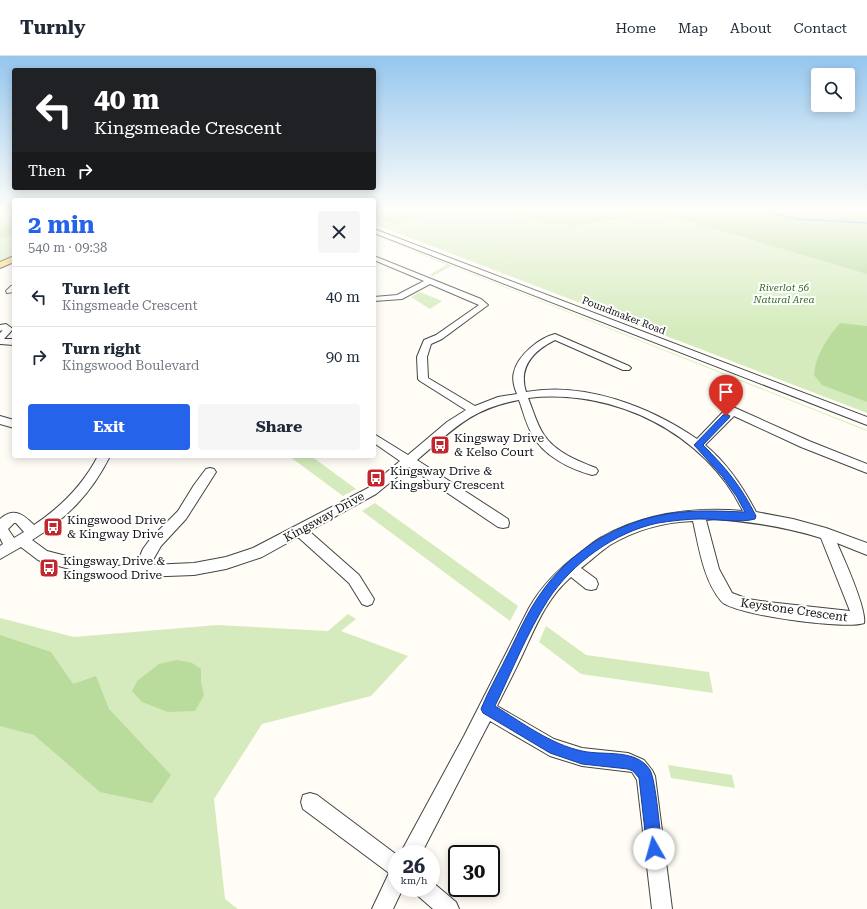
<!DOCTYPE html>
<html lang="en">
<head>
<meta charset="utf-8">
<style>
  body { margin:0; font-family:"Roboto Serif",serif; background:#f6f6f7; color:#1f2937; height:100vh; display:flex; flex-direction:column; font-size:15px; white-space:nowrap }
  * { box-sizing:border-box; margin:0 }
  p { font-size:13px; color:#747a83 }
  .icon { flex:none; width:22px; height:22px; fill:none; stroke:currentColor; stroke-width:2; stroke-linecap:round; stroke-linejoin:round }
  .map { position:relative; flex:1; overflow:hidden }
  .sheet { position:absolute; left:12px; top:142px; width:364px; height:260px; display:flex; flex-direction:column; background:#fff; border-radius:4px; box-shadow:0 2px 10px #0003 }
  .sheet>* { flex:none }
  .hud { position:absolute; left:12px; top:12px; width:364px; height:122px; border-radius:4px; box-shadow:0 2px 10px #0003; background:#202124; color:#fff; overflow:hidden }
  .buttons { position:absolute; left:811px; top:12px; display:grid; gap:8px }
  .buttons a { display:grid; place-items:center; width:44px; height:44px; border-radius:4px; background:#fff; box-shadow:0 2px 10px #0003; font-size:20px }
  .speed { position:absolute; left:388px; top:789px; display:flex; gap:8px; font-size:20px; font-weight:700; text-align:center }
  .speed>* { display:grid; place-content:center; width:52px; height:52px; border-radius:50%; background:#fff; box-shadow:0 2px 10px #0003; line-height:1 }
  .speed small { font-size:10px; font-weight:400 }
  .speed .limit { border:2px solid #111; border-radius:6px; background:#fff; color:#111 }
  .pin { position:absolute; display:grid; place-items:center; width:34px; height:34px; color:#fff; margin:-41px -17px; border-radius:50% 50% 50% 0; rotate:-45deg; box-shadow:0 0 4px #0007 }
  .pin .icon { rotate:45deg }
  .me { position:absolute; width:44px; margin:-22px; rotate:353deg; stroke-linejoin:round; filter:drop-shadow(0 0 3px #0008) }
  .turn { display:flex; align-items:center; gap:14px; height:84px; padding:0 16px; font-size:18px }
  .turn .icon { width:52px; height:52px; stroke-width:2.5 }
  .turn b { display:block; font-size:28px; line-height:34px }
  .then { display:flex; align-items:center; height:38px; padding:0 16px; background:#0003; gap:8px; font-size:15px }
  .round { display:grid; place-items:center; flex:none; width:42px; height:42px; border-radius:4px; background:#f6f6f7 }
  .head { display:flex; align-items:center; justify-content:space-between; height:68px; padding:0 16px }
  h1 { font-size:24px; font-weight:700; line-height:30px; color:#2563eb }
  .button { display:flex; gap:8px; margin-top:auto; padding:8px 16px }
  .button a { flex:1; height:46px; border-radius:4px; background:#2563eb; color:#fff; font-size:16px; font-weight:700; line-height:46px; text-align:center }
  .button a+a { background:#f6f6f7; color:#1f2937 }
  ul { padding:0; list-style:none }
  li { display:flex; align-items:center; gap:12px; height:60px; padding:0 16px; border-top:1px solid #e0e1e3 }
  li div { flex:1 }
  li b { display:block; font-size:15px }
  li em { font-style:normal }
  header { display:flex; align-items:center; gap:24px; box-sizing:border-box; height:56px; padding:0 20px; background:#fff; border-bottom:1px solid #e0e1e3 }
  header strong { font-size:19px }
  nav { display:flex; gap:22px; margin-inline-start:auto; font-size:14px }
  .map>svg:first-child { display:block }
</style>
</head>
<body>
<header>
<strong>Turnly</strong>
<nav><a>Home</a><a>Map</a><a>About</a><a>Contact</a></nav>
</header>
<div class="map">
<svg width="867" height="853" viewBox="0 0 867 853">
  <rect width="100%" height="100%" fill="#fffdf5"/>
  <g fill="#d5ebbd">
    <path d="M10 154H14V201L0 207V161Z"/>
    <path d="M374 154H867V357L374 168Z"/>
    <path d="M374 179 867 374V375L451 210 433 220 429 219 447 209Z"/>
    <path d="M420 236 442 245 430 253 411 241Z"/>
    <path d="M289 400H311L356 433 343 440Z"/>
    <path d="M375 447 518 550 510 565 362 455Z"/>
    <path d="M348 558 356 563 341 575 408 600 371 640 262 668 214 743 225 843 238 853H0V562L74 581 218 569 328 575Z"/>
    <path d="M546 570 586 599 709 616 713 637 581 618 539 586Z"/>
    <path d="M668 709 732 719 735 732 671 722Z"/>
  </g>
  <g fill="#b9dc9c">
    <path d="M374 154H442L397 169 374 161Z"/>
    <path d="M512 154H867V218L706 170 646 156 626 162 574 169 564 167 549 168Z"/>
    <path d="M14 165V177L11 178 13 180 0 183V172Z"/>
    <path d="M840 267 867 270V346L822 329 814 319C815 300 828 281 840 267Z"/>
    <path d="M0 579 51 596 73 628 96 620 109 653 171 719 152 747 100 736 34 679 0 670Z"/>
    <path d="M177 604 192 607 201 613V626L204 639 195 655 168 656 142 646 132 635 137 625 159 608Z"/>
  </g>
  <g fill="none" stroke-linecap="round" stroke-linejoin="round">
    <path stroke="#3f96cf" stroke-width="1.5" d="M759 154 798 163 867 167"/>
    <defs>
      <g id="minor">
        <path d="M374 173 867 361V369L374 177Z"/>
        <path d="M374 200 481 243 488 249 442 283 431 288 427 301 428 322 475 350 498 341 517 338C514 331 512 323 514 316 518 299 539 282 555 278L629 310 631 312 629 314H623L555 284C533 295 518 311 526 336 584 325 651 351 697 383L722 357 733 351 809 385 867 408V417L801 391 734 360 705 389C727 407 743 431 756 456L793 463 826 472 867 487V499L837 487C844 503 867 553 864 567 847 574 732 559 721 545 703 523 699 491 693 465 665 466 635 474 610 489 600 496 590 505 581 512L596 523 598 528 596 533 591 534 586 533 571 521C549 540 538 565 526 591 517 611 507 630 497 650L554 683 582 692 628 697 644 704 652 714 655 720 672 853H652L637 724 632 716 582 710 550 700 490 665 421 798H400L464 680 529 552C542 529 558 513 580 497 587 492 594 485 602 481 645 457 694 451 743 455 705 377 614 332 528 342 533 354 537 369 544 379 555 396 578 405 596 412L598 415 596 418 592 419C570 413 543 400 532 378 526 368 523 355 519 344 470 353 453 374 417 404L508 463 509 467 508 471 503 472 498 471 409 411 376 438 309 475 359 519 374 543 372 548 367 550 362 548 349 527 298 481 262 501 226 513 194 519 113 522 93 519 43 506 38 504 21 491 0 503V490L3 488 0 482V463C14 451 23 458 34 469 61 451 83 429 98 400H110C91 438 67 462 32 484L47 495 93 507 113 510 136 509 143 493 151 482 178 455 194 429 206 413 210 412 214 413 216 416 186 463 161 490 150 509 194 507 226 501 253 492 368 432 400 405 374 387V378L408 399 447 366 466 354 420 325 418 323 417 301 424 284 436 279 479 249 430 228 402 243 374 245V241L397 239 424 225 374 204ZM716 463C753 466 786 471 821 482L850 555 768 546 748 543 732 537 719 513 706 464ZM14 467H16L24 476 14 482 8 473Z"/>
        <path d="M11 230H14V236L7 237 6 235Z"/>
        <path d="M6 268 13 273 4 283H14V289L0 288V277L3 274 0 275V269Z"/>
        <path d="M0 360 14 364V372L0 368Z"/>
        <path d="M310 737 317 739 397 799V832H403L393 853H372L389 817 303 753 301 746 303 739Z"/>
        <path d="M431 825 456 846 459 853H433L417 839 414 832H431Z"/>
      </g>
      <path id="major" d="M14 200V206L0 212V206Z"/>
    </defs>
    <use href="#minor" stroke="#444" stroke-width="2"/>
    <use href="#major" stroke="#222" stroke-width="2"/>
    <use href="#minor" fill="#fff" fill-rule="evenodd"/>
    <use href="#major" fill="#f9d66b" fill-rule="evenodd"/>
  </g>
  <linearGradient id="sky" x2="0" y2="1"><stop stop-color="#95c6ee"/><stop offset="0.56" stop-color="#fffefa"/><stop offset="1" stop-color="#fffefa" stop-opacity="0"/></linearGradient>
  <rect width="867" height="274" fill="url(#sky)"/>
  <path fill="#2563eb" stroke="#184099" d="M726 358 730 360 729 362 703 389C726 412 741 430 756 460L755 463C743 467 714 463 700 463 687 463 671 465 658 467 615 476 572 507 548 544 527 577 512 615 495 650 523 667 550 688 582 695 604 700 636 692 650 714 656 724 660 778 662 793L659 798 654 800 649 798 647 793 639 722 633 715 628 713 582 708 550 697 483 657 481 653C489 633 500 615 509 596 519 576 528 555 541 537 568 498 611 470 657 460 686 453 716 455 745 456L737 441 722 420 694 389 723 359Z"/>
  <defs>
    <symbol id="bus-square" viewBox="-11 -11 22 22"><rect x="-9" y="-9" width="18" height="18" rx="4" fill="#c4262e" stroke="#fff"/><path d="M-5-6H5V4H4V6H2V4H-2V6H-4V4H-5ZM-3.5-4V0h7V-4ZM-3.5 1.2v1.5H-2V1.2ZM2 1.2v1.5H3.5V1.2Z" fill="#fff"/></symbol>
  </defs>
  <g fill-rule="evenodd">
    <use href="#bus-square" x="429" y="378" width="22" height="22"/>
    <use href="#bus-square" x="365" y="411" width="22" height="22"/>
    <use href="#bus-square" x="42" y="460" width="22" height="22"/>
    <use href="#bus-square" x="38" y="501" width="22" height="22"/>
  </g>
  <g text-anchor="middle" stroke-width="4" stroke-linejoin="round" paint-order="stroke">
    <g font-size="10" font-style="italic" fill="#2f6b1f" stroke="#fff">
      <text x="784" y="235">Riverlot 56<tspan x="784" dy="12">Natural Area</tspan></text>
    </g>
    <g font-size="10" fill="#111" stroke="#fff">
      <text transform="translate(624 259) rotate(21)" y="4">Poundmaker Road</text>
    </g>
    <g font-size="12" fill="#111" stroke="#fff" text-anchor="start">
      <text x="454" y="386">Kingsway Drive<tspan x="454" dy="14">&amp; Kelso Court</tspan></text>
      <text x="390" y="419">Kingsway Drive &amp;<tspan x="390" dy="14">Kingsbury Crescent</tspan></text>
      <text x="67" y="468">Kingswood Drive<tspan x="67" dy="14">&amp; Kingway Drive</tspan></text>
      <text x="63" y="509">Kingsway Drive &amp;<tspan x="63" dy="14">Kingswood Drive</tspan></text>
    </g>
    <g font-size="12" fill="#111" stroke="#fff">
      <text transform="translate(324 461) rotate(-29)" y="4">Kingsway Drive</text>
      <text transform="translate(794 554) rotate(8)" y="4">Keystone Crescent</text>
    </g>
  </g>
</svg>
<div class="buttons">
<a><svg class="icon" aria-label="search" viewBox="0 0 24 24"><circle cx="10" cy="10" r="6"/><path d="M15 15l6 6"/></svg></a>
</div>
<div class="speed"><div>26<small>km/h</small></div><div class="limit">30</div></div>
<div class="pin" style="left:726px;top:360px;background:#d93025"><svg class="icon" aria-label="arrive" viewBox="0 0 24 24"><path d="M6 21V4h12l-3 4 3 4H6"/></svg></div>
<svg class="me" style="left:654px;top:793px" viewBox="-20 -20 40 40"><circle r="19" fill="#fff"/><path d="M0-13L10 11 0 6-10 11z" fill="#2563eb"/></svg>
<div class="hud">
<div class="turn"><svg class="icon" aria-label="left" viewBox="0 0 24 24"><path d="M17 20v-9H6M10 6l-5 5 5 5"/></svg><div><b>40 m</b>Kingsmeade Crescent</div></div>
<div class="then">Then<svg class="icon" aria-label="right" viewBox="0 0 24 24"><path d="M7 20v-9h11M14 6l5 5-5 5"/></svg></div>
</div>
<section class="sheet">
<div class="head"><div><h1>2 min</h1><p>540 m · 09:38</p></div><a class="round"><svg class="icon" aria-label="close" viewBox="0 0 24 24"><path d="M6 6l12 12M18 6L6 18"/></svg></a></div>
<ul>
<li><svg class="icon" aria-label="left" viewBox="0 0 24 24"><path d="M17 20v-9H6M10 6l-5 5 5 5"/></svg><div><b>Turn left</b><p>Kingsmeade Crescent</p></div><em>40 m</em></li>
<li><svg class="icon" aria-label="right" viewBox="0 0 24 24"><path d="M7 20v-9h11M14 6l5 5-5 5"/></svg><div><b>Turn right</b><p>Kingswood Boulevard</p></div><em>90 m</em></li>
</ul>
<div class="button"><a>Exit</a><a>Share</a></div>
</section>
</div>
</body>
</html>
